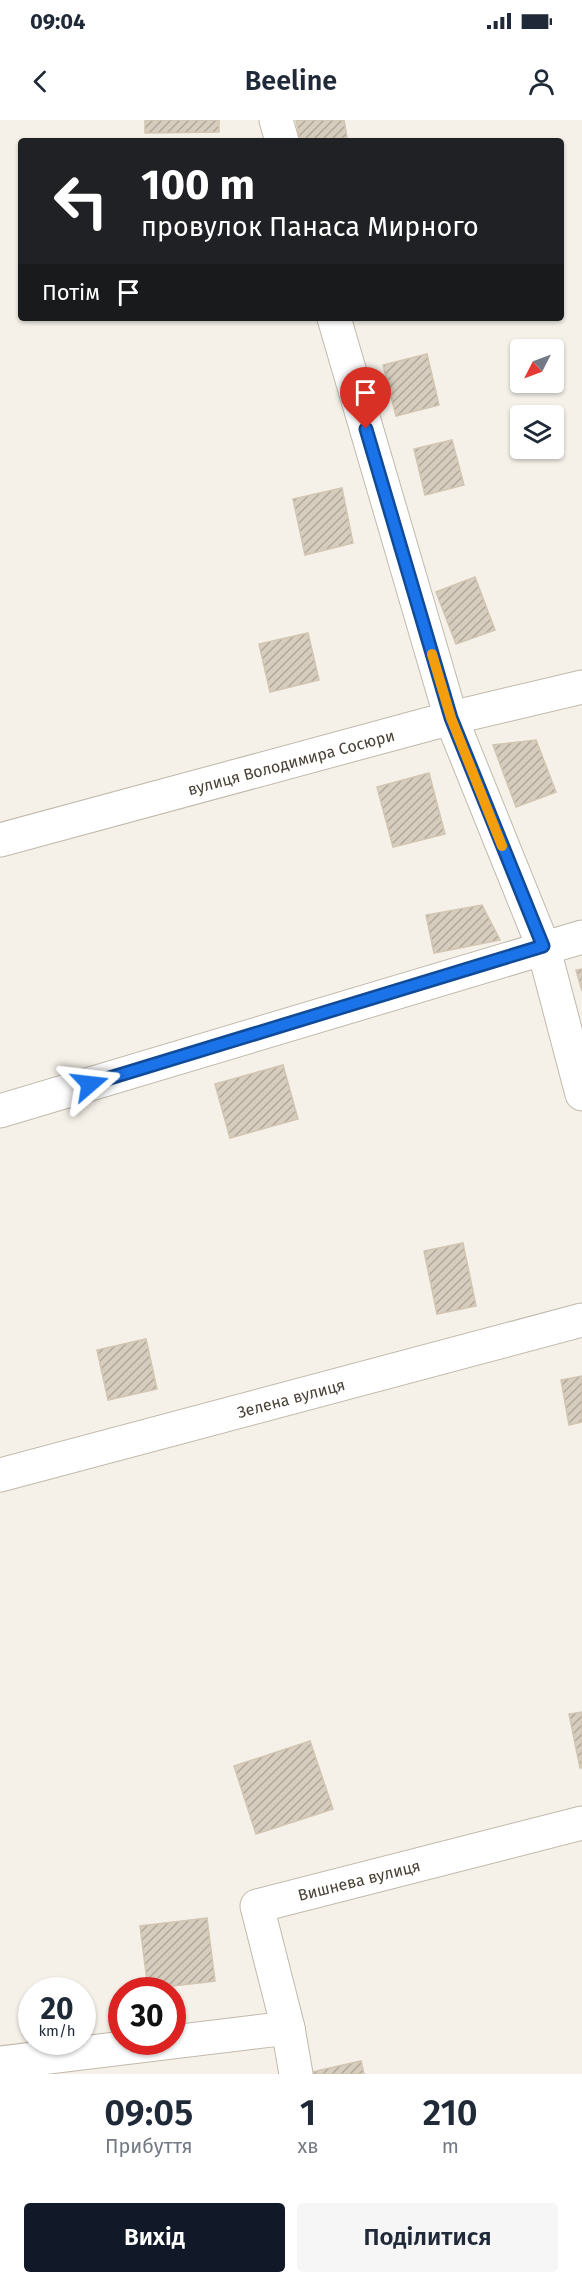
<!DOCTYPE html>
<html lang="uk">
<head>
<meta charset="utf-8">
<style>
  body { margin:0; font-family:"Fira Sans",sans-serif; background:#f6f6f7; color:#1f2937; height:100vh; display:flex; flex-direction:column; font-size:22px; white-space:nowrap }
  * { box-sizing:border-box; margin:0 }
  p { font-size:20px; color:#747a83 }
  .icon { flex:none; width:33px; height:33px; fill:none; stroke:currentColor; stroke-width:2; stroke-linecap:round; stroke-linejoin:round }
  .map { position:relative; height:1954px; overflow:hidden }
  .side { display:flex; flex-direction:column; background:#fff; flex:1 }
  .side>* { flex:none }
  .banner { position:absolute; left:18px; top:18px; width:546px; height:183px; border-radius:6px; box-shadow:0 2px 4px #0004; background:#202124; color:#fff; overflow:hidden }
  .needle { width:39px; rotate:228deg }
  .buttons { position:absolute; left:510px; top:219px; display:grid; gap:12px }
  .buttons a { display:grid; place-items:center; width:54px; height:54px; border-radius:6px; background:#fff; box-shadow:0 2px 4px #0004; font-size:30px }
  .speed { position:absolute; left:18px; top:1857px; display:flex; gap:12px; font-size:30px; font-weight:700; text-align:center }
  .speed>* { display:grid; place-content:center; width:78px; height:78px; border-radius:50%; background:#fff; box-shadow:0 2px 4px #0004; line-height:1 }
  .speed small { font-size:15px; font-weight:400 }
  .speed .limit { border:9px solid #d22; background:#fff; color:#111 }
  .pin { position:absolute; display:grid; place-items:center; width:51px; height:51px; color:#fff; margin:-62px -26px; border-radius:50% 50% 50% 0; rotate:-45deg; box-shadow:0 0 6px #0007 }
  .pin .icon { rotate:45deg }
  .me { position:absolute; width:66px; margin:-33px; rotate:73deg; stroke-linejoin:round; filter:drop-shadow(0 0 4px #0008) }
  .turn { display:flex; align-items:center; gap:21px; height:126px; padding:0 24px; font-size:27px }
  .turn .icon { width:78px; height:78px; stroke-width:2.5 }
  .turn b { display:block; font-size:42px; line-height:51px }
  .then { display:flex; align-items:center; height:57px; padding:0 24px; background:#0003; gap:12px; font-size:22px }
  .eta { display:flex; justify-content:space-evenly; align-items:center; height:102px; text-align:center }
  .eta b { font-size:36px; font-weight:600; line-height:42px }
  .primary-button { display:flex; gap:12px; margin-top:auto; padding:12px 24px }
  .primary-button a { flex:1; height:69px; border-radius:6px; background:#111827; color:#fff; font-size:24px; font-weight:600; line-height:69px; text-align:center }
  .primary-button a+a { background:#f6f6f7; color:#1f2937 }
  .status { display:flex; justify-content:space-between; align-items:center; height:42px; padding:0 30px; background:#fff; direction:ltr }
  .status svg { height:16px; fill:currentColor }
  header { display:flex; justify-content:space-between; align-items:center; height:78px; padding:0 24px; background:#fff; font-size:27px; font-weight:600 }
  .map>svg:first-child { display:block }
</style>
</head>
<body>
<div class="status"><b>09:04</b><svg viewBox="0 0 49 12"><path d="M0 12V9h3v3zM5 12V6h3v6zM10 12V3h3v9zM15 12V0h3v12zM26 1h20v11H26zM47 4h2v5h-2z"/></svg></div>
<header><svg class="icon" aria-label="back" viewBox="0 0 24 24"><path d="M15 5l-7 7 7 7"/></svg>Beeline<svg class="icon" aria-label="person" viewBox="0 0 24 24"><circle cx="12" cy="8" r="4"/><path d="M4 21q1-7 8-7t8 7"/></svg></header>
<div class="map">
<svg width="582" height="1954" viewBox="0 0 582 1954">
  <defs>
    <pattern id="building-hatch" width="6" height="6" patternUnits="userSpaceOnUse" patternTransform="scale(1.5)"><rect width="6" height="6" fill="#d7cdbe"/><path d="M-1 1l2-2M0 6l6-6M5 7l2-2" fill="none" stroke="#b0a89b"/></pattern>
  </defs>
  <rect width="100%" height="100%" fill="#f5f1e9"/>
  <g fill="url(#building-hatch)" stroke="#d2c5b1" stroke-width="1.5">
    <path d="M145 0H219V12L145 13Z"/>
    <path d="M296 0H344L347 18 300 21Z"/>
    <path d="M427 234 439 285 396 296 383 245Z"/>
    <path d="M452 320 464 365 425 375 414 329Z"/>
    <path d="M342 368 353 423 305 435 293 379Z"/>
    <path d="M475 457 495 510 456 524 436 472Z"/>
    <path d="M308 513 319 560 270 572 259 524Z"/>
    <path d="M536 620 556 672 516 687 493 625Z"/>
    <path d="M429 653 445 714 393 727 377 667Z"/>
    <path d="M482 785 500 820 434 833 426 795Z"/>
    <path d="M582 849V871L576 850Z"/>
    <path d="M283 945 298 999 230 1018 215 964Z"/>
    <path d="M463 1123 476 1186 437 1194 424 1131Z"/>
    <path d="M146 1219 157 1269 108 1280 97 1230Z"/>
    <path d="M582 1256V1302L569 1305 561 1260Z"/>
    <path d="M582 1592V1648H580L569 1594Z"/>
    <path d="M310 1621 333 1689 256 1714 234 1646Z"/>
    <path d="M207 1798 215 1861 148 1869 140 1806Z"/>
    <path d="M361 1941 364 1954H313L312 1952Z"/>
  </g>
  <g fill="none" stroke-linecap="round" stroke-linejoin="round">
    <defs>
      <g id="minor">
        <path d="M276 0 282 21"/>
        <path d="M334 198 451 598 543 826 582 974"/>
        <path d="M0 720 451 598 582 567"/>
        <path d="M0 991 582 817"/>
        <path d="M0 1355 582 1200"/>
        <path d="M288 1908 257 1786 582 1703"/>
        <path d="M0 1943 288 1908 296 1954"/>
      </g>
    </defs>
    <use href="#minor" stroke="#c1b9ab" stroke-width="35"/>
    <use href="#minor" stroke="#fff" stroke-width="33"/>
  </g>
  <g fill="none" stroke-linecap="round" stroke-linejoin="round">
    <defs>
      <path id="route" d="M90 964 543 826 451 598 366 309"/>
    </defs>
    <use href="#route" stroke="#114b97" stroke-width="15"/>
    <use href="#route" stroke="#1a73e8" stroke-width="10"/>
    <path stroke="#f59e0b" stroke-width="10" d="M432 534 451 598 502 726"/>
  </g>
  <g text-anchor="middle" stroke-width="6" stroke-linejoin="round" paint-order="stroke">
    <g font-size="16" fill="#494237" stroke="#fff">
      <text transform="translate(291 642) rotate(-15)" y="6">вулиця Володимира Сосюри</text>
      <text transform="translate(291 1278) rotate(-15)" y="6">Зелена вулиця</text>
      <text transform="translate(359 1760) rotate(-14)" y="6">Вишнева вулиця</text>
    </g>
  </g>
</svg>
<div class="buttons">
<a><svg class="needle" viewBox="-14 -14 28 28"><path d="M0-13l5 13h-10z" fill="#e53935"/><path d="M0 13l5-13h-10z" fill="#747a83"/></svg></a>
<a><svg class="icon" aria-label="layers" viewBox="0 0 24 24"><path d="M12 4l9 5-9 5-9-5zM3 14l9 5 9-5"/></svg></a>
</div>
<div class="speed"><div>20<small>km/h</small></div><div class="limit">30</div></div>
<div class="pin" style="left:366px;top:309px;background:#d93025"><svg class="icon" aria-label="arrive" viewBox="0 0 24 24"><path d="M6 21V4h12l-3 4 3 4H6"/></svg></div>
<svg class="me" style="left:90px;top:964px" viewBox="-20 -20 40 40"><path d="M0-17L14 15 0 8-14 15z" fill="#1a73e8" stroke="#fff" stroke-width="4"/></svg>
<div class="banner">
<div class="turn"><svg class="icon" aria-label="left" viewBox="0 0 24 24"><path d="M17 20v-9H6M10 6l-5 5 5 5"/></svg><div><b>100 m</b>провулок Панаса Мирного</div></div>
<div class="then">Потім<svg class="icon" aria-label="arrive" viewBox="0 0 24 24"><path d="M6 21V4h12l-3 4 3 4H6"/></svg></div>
</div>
</div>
<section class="side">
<div class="eta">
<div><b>09:05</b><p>Прибуття</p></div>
<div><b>1</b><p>хв</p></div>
<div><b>210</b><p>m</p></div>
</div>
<div class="primary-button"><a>Вихід</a><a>Поділитися</a></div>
</section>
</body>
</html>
